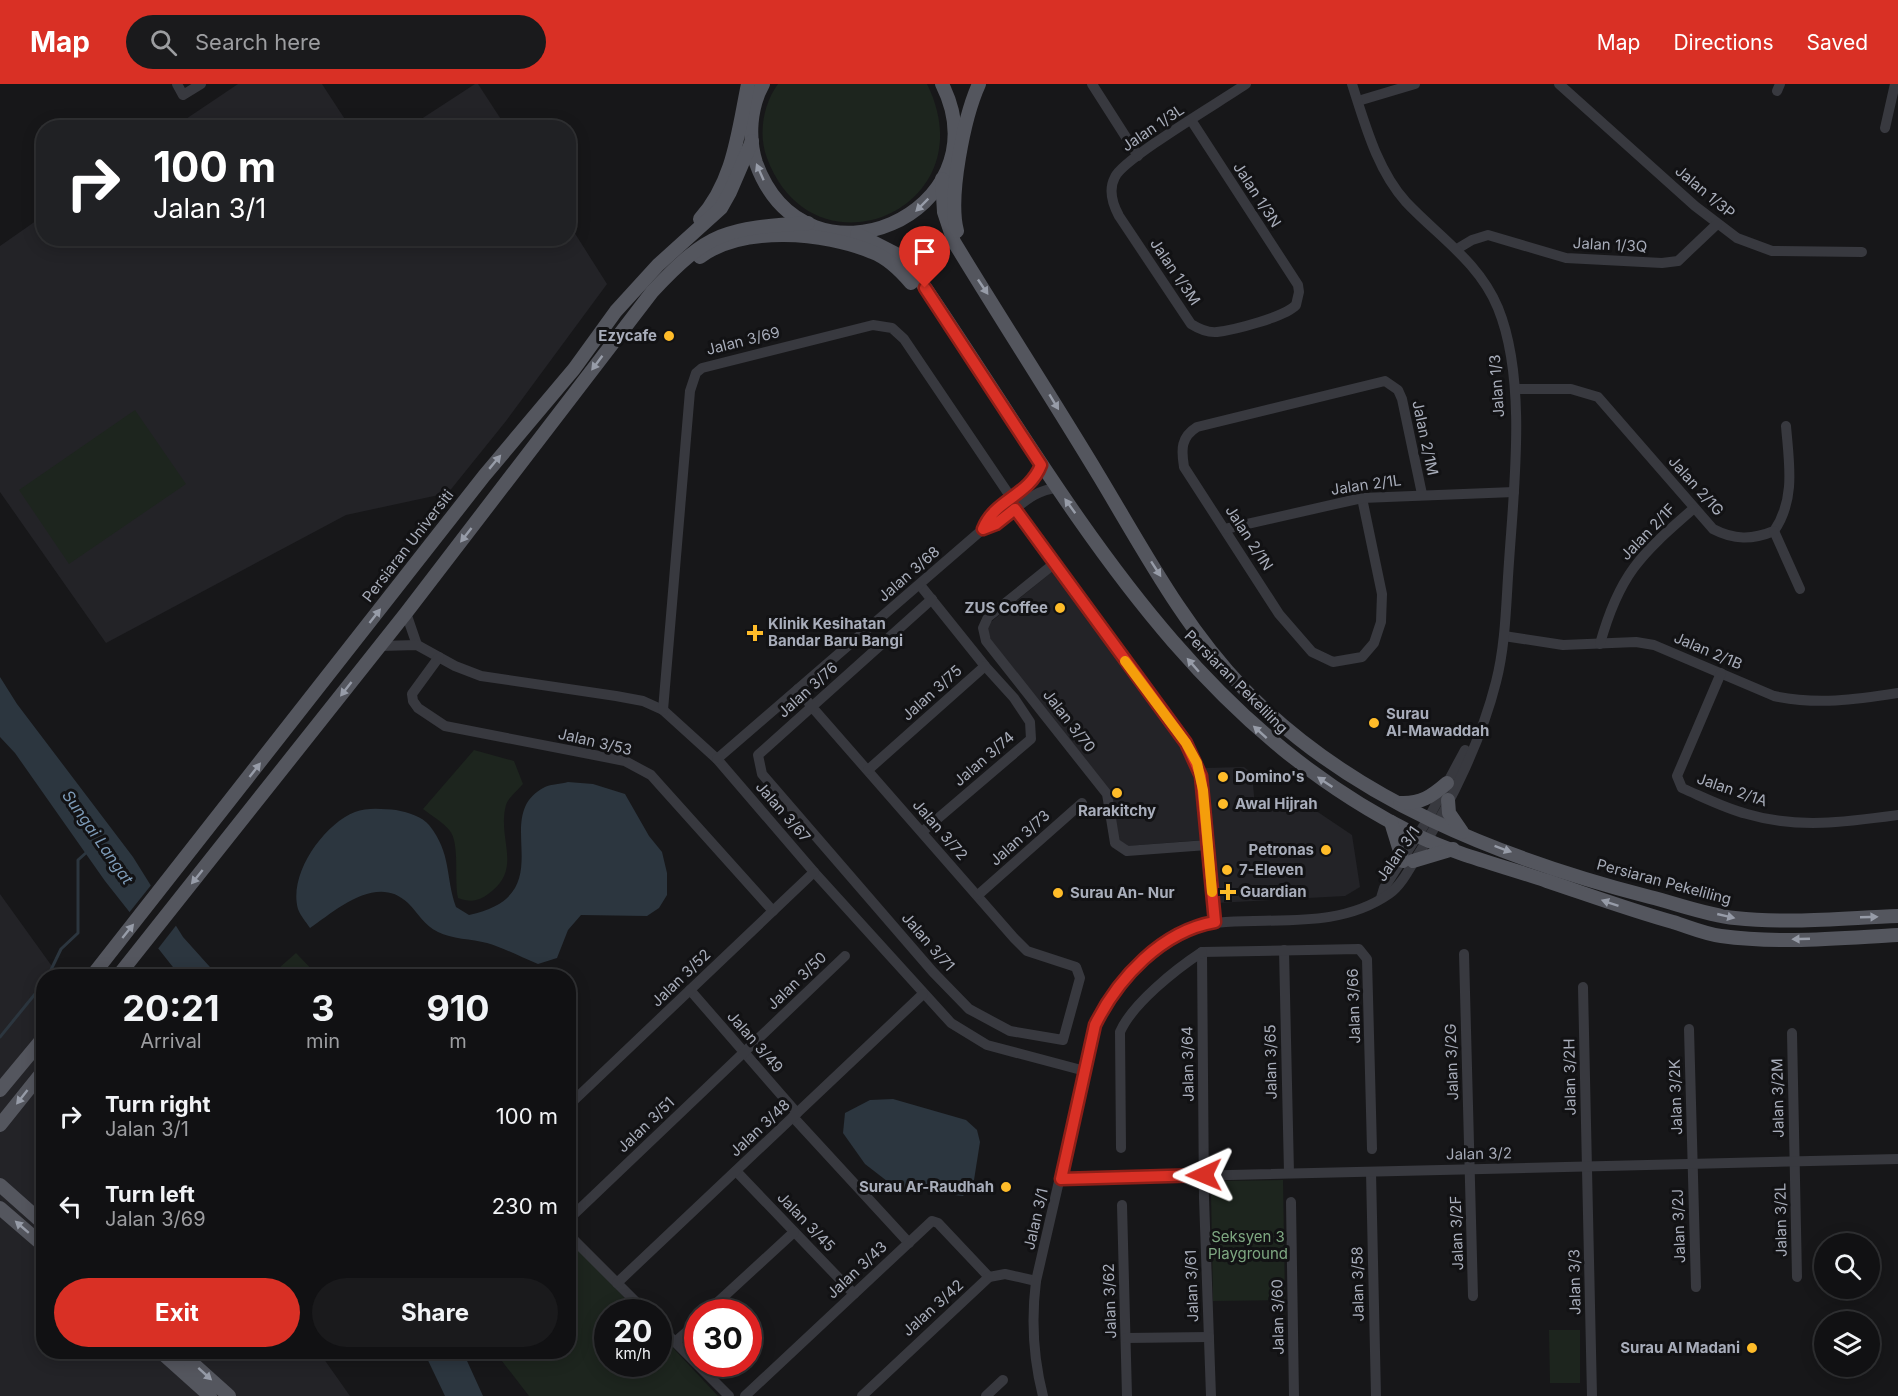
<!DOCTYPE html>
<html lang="en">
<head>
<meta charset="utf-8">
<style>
  body { margin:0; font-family:Inter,sans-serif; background:#1a1a1c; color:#f1f3f6; height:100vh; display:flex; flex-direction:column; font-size:22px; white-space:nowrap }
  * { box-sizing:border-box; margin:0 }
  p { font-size:20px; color:#9c9da0 }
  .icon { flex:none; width:33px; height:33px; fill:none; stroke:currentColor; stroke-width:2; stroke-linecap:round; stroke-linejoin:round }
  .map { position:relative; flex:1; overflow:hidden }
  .panel { position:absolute; left:36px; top:885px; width:540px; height:390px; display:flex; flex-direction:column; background:#111113; border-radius:24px; box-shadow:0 3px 15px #0003,0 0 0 2px #303133 }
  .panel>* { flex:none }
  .top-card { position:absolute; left:36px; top:36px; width:540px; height:126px; border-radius:24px; box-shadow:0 3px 15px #0003,0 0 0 2px #303133; background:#202124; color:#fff; overflow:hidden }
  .controls { position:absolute; left:1814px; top:1149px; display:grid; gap:12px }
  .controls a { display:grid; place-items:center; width:66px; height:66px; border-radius:50%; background:#111113; box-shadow:0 3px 15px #0003,0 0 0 2px #303133; font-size:30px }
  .speed { position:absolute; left:594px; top:1215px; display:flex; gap:12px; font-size:30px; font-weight:700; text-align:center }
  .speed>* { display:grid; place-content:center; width:78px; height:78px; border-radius:50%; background:#111113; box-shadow:0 3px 15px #0003,0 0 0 2px #303133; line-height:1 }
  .speed small { font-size:15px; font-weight:400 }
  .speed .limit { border:9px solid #d22; background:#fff; color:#111 }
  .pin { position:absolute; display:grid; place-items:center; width:51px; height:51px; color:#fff; margin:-62px -26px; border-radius:50% 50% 50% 0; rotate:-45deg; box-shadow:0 0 6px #0007 }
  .pin .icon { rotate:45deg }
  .me { position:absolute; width:66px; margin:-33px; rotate:269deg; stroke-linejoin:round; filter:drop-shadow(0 0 4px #0008) }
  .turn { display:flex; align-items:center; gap:21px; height:126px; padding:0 18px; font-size:27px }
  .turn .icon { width:78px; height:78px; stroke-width:2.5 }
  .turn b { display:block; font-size:42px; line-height:51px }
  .eta { display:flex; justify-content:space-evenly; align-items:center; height:102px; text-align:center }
  .eta b { font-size:36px; font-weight:700; line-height:42px }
  .cta { display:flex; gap:12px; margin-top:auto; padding:12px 18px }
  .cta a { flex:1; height:69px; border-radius:36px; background:#d93025; color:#fff; font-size:24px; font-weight:700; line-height:69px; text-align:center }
  .cta a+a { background:#1a1a1c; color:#f1f3f6 }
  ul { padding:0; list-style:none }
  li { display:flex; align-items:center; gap:18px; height:90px; padding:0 18px }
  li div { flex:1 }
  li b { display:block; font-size:22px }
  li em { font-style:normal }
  header { display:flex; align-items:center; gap:36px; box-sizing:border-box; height:84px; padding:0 30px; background:#d93025; color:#fff }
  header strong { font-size:28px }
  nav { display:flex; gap:33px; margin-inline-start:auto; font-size:21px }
  .search { width:420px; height:54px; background:#1a1a1c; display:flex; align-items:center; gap:15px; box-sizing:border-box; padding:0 21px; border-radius:33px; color:#9c9da0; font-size:22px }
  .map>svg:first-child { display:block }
</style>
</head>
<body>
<header>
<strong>Map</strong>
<div class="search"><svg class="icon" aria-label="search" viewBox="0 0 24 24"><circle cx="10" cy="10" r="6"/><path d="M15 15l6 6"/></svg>Search here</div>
<nav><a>Map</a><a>Directions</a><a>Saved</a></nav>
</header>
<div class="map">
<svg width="1898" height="1312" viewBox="0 0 1898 1312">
  <rect width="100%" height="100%" fill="#171719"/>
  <g fill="#232327">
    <path d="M238 0H322L350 43H174Z"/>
    <path d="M475 0H478L506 43H409Z"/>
    <path d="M43 132 44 154H568L569 140 607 200 506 337 448 409 346 431 106 559 0 408V162Z"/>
    <path d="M1054 486 1187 668 1198 693 1203 756 1128 762 1118 756 1111 709 991 556 986 542Z"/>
    <path d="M1244 683 1252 689 1255 723 1297 714 1352 751 1360 803 1345 812 1217 819 1206 684Z"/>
    <path d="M0 810 59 892H44V1268H319L350 1312H0Z"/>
  </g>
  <g fill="#1d251e">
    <path d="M778 0H927C989 125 813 199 767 74 758 51 763 20 778 0Z"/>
    <path d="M135 326 186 400 69 480 19 406Z"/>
    <path d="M474 666 514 677 523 700C518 706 508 714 506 721 497 754 522 783 492 807 480 817 472 819 458 814 454 796 460 760 450 747 443 738 432 732 423 725Z"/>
    <path d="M296 869 318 892H270Z"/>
    <path d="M1283 1096 1285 1216 1213 1217 1211 1108 1218 1097Z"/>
    <path d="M569 1155 638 1228H608V1280H658L659 1249 718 1312H529L495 1268H568Z"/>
    <path d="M1549 1246H1580V1299H1550Z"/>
  </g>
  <g fill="#2c363f">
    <path d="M0 593 17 620 133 773 183 853 218 892H180L105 797 15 669 0 653Z"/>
    <path d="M568 698 593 700 625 710 649 752 662 768 667 789V811L659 824 647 832 581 831 568 846 557 874 538 880C521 873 504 864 487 859 472 855 451 855 438 848 424 841 418 829 408 819 377 789 336 826 310 844 306 838 300 831 298 825 288 790 324 740 355 728 367 723 384 725 396 726 407 728 423 733 429 741 452 770 445 792 456 823L469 831C566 810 487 732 545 703 551 700 561 700 568 698Z"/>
    <path d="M893 1015 966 1036 977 1046 980 1058 974 1096 963 1112 896 1104 865 1080 843 1049 845 1029 870 1016Z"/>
    <path d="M424 1268H463L483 1312H445Z"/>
  </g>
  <path fill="#171719" d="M152 800 178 839 157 866 128 830Z"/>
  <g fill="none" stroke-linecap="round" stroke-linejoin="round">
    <g stroke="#2c363f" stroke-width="3">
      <path d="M48 892 61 865 78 849V776L87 768"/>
      <path d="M0 953 44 899"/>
    </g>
    <g stroke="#38393f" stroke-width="10">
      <path d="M177 0 183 11 201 0"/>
      <path d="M1092 0 1138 72"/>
      <path d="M1559 0 1695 122 1737 154 1772 167 1862 168"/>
      <path d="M1777 7 1780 0"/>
      <path d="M1358 17 1415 0"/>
      <path d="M1191 36 1298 201 1299 208 1296 221C1285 233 1234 246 1217 248 1207 249 1199 245 1191 240L1119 132C1113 121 1108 106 1115 93 1124 74 1223 16 1246 0"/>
      <path d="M1885 44 1895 0"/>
      <path d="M1457 165 1472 156 1488 151 1566 174 1662 179 1678 177 1717 140"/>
      <path d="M1515 305H1571L1598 313 1713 445C1734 456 1752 456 1774 447 1796 415 1789 379 1786 342"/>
      <path d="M1362 414 1382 510 1381 538 1374 559 1362 573 1333 578 1312 568 1279 530 1184 383C1181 365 1181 353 1197 343L1385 297 1398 306 1402 315 1422 410"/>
      <path d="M1015 425 1192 668 1201 691 1215 838"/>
      <path d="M983 445C995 416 1029 412 1041 381"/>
      <path d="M1225 445 1362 414 1514 408"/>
      <path d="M1774 447 1800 505"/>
      <path d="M1055 479 988 533 983 544 986 557 1107 710 1115 759 1127 767 1207 761"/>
      <path d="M920 501 985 582 1014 614 1030 638 1031 655 922 748"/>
      <path d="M406 529 417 561"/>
      <path d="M1504 552 1563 561 1636 558 1654 561 1774 612C1816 621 1855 616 1898 609"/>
      <path d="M1600 560C1619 491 1640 471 1693 425"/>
      <path d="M380 562 417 561 455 582 481 592 616 612 643 617 663 626 717 675 814 788 951 939 987 961 1085 987"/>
      <path d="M439 573 412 610 413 617 418 624 445 642 625 677 651 691 659 700 773 827"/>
      <path d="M1721 589 1677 692 1682 704C1703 713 1724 724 1747 730 1797 745 1847 738 1898 731"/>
      <path d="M798 605 812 623 1014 854 1027 867 1076 883 1080 894 1063 956 1010 947 969 925 933 888 762 690 758 671 932 515"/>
      <path d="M663 626 690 307 696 289 702 284 873 241 892 244 904 255 1012 415"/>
      <path d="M717 675 983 445C1011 435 1027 406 1057 404"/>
      <path d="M868 686 985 582"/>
      <path d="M978 811 1082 719"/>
      <path d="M1381 814 1384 804 1428 735 1465 666"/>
      <path d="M1284 866 1289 1089"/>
      <path d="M1202 868 1204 1114 1211 1312"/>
      <path d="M1202 868 1359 865 1367 875 1372 1065"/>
      <path d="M1464 870 1473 1212"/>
      <path d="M1583 903 1592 1312"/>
      <path d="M690 906 797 1029"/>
      <path d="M1689 945 1696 1203"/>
      <path d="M1792 949 1797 1193"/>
      <path d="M568 1022 814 788"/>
      <path d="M793 1033 909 1159"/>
      <path d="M1121 1064 1120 948C1132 920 1176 885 1202 868"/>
      <path d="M736 1087 854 1210"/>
      <path d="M1371 1088 1376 1312"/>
      <path d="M1061 1095 1898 1075"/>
      <path d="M1291 1118 1294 1312"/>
      <path d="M1122 1121 1127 1312"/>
      <path d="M568 1136 845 872"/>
      <path d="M568 1150 646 1228"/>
      <path d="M617 1199 923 910"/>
      <path d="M707 1228 794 1148"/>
      <path d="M658 1241 729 1312"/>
      <path d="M1126 1254 1209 1253"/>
      <path d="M675 1258 698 1238"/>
      <path d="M745 1312 932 1137 938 1139 989 1193"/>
      <path d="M862 1312 989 1193 1005 1190 1036 1197"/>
      <path d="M986 1312 1003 1296"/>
      <path d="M1043 1312C1033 1273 1031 1237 1036 1197L1095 941C1116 898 1153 859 1198 841 1262 830 1333 849 1389 810 1403 800 1411 781 1421 766 1452 717 1482 654 1496 598 1506 559 1506 518 1509 478 1514 403 1527 295 1498 224 1479 178 1439 153 1406 118 1377 86 1365 40 1352 0"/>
    </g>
    <g stroke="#54565e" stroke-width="14">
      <path d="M763 0C750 23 748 54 756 79 806 217 1006 129 942 0"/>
      <path d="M942 95 944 128 954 158C1002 237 1052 314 1099 392 1143 465 1184 543 1243 604 1350 716 1503 775 1650 813 1678 820 1707 831 1735 834 1789 840 1844 834 1898 832"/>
      <path d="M700 135C734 97 738 48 748 0"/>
      <path d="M957 147C948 113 964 33 979 0"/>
      <path d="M857 150 898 171 918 193C1062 403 1177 633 1416 751 1457 771 1503 782 1547 797 1589 811 1630 826 1673 838 1689 843 1705 850 1721 852 1779 860 1840 854 1898 851"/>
      <path d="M700 173C742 141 825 148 872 168 888 174 900 186 911 199"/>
      <path d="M1448 716 1449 729 1462 748"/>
      <path d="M1400 719C1421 720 1432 712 1447 699"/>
      <path d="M1391 738 1403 777"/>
      <path d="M1413 777 1453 765"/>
      <path d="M92 892 484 392 574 285 616 227 658 181 721 124 730 108 752 57"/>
      <path d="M118 892 406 529 652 208C709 147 726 144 808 139"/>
      <path d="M0 1006 44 953"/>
      <path d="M0 1041 44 986"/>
      <path d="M0 1101 44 1140"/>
      <path d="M0 1124 44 1162"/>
      <path d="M161 1268 210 1312"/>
      <path d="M180 1268 229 1312"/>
    </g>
  </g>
  <defs><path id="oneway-solid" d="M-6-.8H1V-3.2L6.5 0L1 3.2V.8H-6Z" transform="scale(1.5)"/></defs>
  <g fill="#979ca8">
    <use href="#oneway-solid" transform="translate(760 88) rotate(-114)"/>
    <use href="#oneway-solid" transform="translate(922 121) rotate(135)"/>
    <use href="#oneway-solid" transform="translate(983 203) rotate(56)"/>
    <use href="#oneway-solid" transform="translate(597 279) rotate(127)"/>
    <use href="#oneway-solid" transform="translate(1054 318) rotate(59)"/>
    <use href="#oneway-solid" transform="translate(495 378) rotate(-50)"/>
    <use href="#oneway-solid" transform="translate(1070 422) rotate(-126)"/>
    <use href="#oneway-solid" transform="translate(466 451) rotate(128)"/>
    <use href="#oneway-solid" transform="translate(1156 485) rotate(57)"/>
    <use href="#oneway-solid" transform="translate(375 532) rotate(-52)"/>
    <use href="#oneway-solid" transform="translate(1193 581) rotate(-131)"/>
    <use href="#oneway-solid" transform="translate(346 605) rotate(128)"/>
    <use href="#oneway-solid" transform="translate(1260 648) rotate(-138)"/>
    <use href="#oneway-solid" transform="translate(255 686) rotate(-52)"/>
    <use href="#oneway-solid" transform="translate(1325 698) rotate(-146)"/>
    <use href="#oneway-solid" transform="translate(1503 765) rotate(20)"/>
    <use href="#oneway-solid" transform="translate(197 793) rotate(129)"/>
    <use href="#oneway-solid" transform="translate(1610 819) rotate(-161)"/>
    <use href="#oneway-solid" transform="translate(1726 832) rotate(13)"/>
    <use href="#oneway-solid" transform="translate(1869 833) rotate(-2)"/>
    <use href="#oneway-solid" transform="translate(128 847) rotate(-51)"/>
    <use href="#oneway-solid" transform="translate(1801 855) rotate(178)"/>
    <use href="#oneway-solid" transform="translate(22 1013) rotate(128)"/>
    <use href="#oneway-solid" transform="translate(22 1143) rotate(-139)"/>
    <use href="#oneway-solid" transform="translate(205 1290) rotate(42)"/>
  </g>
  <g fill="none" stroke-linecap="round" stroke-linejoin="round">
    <defs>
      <path id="route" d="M925 204 1041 381C1029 412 994 416 983 445L996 440 1015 425 1186 659 1201 692 1215 838C1162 847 1118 894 1095 941L1061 1095 1204 1091"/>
    </defs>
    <use href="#route" stroke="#8d1f18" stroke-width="15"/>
    <use href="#route" stroke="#d93025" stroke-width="10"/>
    <path stroke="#f59e0b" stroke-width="10" d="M1125 577 1186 659 1197 679 1203 706 1212 808"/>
  </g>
  <g fill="#ffbc29" stroke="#121214" stroke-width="2">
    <circle cx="669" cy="252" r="6"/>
    <circle cx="1060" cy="524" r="6"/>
    <path d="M752 540h6v6h6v6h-6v6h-6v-6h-6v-6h6z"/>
    <circle cx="1374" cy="639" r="6"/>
    <circle cx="1223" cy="693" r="6"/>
    <circle cx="1117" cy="709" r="6"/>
    <circle cx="1223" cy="720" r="6"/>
    <circle cx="1326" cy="766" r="6"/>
    <circle cx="1227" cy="786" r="6"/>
    <path d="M1225 799h6v6h6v6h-6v6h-6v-6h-6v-6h6z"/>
    <circle cx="1058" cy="809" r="6"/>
    <circle cx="1006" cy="1103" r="6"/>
    <circle cx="1752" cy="1264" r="6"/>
  </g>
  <g text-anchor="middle" stroke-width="6" stroke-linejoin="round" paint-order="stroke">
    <g font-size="15" fill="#a8adba" stroke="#121214">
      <text transform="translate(1153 44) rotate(-34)" y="5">Jalan 1/3L</text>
      <text transform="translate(1705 108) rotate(40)" y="5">Jalan 1/3P</text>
      <text transform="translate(1257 111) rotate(57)" y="5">Jalan 1/3N</text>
      <text transform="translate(1610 161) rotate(3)" y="5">Jalan 1/3Q</text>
      <text transform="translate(1175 188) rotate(56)" y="5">Jalan 1/3M</text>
      <text transform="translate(743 257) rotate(-14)" y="5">Jalan 3/69</text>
      <text transform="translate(1497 302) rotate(-94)" y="5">Jalan 1/3</text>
      <text transform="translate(1425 354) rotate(78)" y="5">Jalan 2/1M</text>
      <text transform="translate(1366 401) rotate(-8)" y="5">Jalan 2/1L</text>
      <text transform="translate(1696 402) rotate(48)" y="5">Jalan 2/1G</text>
      <text transform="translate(1648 448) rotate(-46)" y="5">Jalan 2/1F</text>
      <text transform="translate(1249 454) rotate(57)" y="5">Jalan 2/1N</text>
      <text transform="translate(408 462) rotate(-52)" y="5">Persiaran Universiti</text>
      <text transform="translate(909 490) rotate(-41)" y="5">Jalan 3/68</text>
      <text transform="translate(1708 567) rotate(23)" y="5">Jalan 2/1B</text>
      <text transform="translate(1236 598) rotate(45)" y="5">Persiaran Pekeliling</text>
      <text transform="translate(808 606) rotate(-42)" y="5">Jalan 3/76</text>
      <text transform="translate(932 609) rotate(-42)" y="5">Jalan 3/75</text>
      <text transform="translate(1069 637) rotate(52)" y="5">Jalan 3/70</text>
      <text transform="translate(595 658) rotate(13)" y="5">Jalan 3/53</text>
      <text transform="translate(984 675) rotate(-41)" y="5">Jalan 3/74</text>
      <text transform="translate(1732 706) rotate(19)" y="5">Jalan 2/1A</text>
      <text transform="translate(783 728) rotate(49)" y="5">Jalan 3/67</text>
      <text transform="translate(940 746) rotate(49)" y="5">Jalan 3/72</text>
      <text transform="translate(1020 754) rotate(-42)" y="5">Jalan 3/73</text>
      <text transform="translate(1398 770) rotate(-55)" y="5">Jalan 3/1</text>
      <text transform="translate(1664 798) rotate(15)" y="5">Persiaran Pekeliling</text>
      <text transform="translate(928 858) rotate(49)" y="5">Jalan 3/71</text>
      <text transform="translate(681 894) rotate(-44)" y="5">Jalan 3/52</text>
      <text transform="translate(797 897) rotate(-44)" y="5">Jalan 3/50</text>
      <text transform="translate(1354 922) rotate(-92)" y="5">Jalan 3/66</text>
      <text transform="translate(755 958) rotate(49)" y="5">Jalan 3/49</text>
      <text transform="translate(1271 978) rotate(-91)" y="5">Jalan 3/65</text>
      <text transform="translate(1452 978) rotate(-92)" y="5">Jalan 3/2G</text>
      <text transform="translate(1188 980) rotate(-91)" y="5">Jalan 3/64</text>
      <text transform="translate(1570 993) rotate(-91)" y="5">Jalan 3/2H</text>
      <text transform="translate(1676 1013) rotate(-92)" y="5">Jalan 3/2K</text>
      <text transform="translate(1778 1014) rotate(-91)" y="5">Jalan 3/2M</text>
      <text transform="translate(646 1041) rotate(-44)" y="5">Jalan 3/51</text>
      <text transform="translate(760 1044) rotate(-43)" y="5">Jalan 3/48</text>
      <text transform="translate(1479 1070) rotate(-1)" y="5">Jalan 3/2</text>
      <text transform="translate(1036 1135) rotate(-77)" y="5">Jalan 3/1</text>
      <text transform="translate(1781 1136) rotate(-91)" y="5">Jalan 3/2L</text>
      <text transform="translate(806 1138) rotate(46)" y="5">Jalan 3/45</text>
      <text transform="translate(1679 1142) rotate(-92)" y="5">Jalan 3/2J</text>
      <text transform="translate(1457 1149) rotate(-92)" y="5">Jalan 3/2F</text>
      <text transform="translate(857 1186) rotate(-43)" y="5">Jalan 3/43</text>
      <text transform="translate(1575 1198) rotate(-91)" y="5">Jalan 3/3</text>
      <text transform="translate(1358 1200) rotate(-91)" y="5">Jalan 3/58</text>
      <text transform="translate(1192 1202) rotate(-92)" y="5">Jalan 3/61</text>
      <text transform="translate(1110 1217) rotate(-92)" y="5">Jalan 3/62</text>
      <text transform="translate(933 1224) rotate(-42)" y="5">Jalan 3/42</text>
      <text transform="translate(1278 1233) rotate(-91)" y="5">Jalan 3/60</text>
    </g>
    <g font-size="15" font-weight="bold" fill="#a8adba" stroke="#121214" text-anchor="start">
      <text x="657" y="257" text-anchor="end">Ezycafe</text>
      <text x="1048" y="529" text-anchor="end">ZUS Coffee</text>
      <text x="768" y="545">Klinik Kesihatan<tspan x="768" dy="17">Bandar Baru Bangi</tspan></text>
      <text x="1386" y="635">Surau<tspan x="1386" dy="17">Al-Mawaddah</tspan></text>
      <text x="1235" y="698">Domino's</text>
      <text x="1235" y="725">Awal Hijrah</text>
      <text x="1117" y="732" text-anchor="middle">Rarakitchy</text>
      <text x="1314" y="771" text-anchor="end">Petronas</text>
      <text x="1239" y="791">7-Eleven</text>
      <text x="1240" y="813">Guardian</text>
      <text x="1070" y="814">Surau An- Nur</text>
      <text x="994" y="1108" text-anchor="end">Surau Ar-Raudhah</text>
      <text x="1740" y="1269" text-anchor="end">Surau Al Madani</text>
    </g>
    <g font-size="15" fill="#7ea781" stroke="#121214">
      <text x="1248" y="1158">Seksyen 3<tspan x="1248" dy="17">Playground</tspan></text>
    </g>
    <g font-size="16" font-style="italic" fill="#7d9bb8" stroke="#121214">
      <text transform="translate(98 753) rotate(55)" y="6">Sungai Langat</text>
    </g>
  </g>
</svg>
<div class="controls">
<a><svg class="icon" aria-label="search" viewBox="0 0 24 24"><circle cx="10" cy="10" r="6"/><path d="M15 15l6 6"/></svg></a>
<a><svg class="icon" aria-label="layers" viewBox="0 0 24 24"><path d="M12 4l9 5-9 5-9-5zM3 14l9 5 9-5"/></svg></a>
</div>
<div class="speed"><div>20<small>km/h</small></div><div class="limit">30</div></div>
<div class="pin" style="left:925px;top:204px;background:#d93025"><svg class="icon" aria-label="arrive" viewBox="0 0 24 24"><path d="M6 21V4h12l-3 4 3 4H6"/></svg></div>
<svg class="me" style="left:1204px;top:1091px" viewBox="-20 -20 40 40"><path d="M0-17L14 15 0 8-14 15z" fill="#d93025" stroke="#fff" stroke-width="4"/></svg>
<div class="top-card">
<div class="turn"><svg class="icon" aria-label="right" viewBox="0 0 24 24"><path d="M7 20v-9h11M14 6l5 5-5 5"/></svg><div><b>100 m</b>Jalan 3/1</div></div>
</div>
<section class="panel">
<div class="eta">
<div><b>20:21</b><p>Arrival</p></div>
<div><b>3</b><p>min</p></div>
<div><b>910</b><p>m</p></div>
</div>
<ul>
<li><svg class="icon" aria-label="right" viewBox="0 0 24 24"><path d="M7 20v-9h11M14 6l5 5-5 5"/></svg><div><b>Turn right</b><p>Jalan 3/1</p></div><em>100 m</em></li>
<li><svg class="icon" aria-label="left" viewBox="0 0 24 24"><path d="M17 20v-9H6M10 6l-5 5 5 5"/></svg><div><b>Turn left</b><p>Jalan 3/69</p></div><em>230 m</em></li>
</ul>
<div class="cta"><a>Exit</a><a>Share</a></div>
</section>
</div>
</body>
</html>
